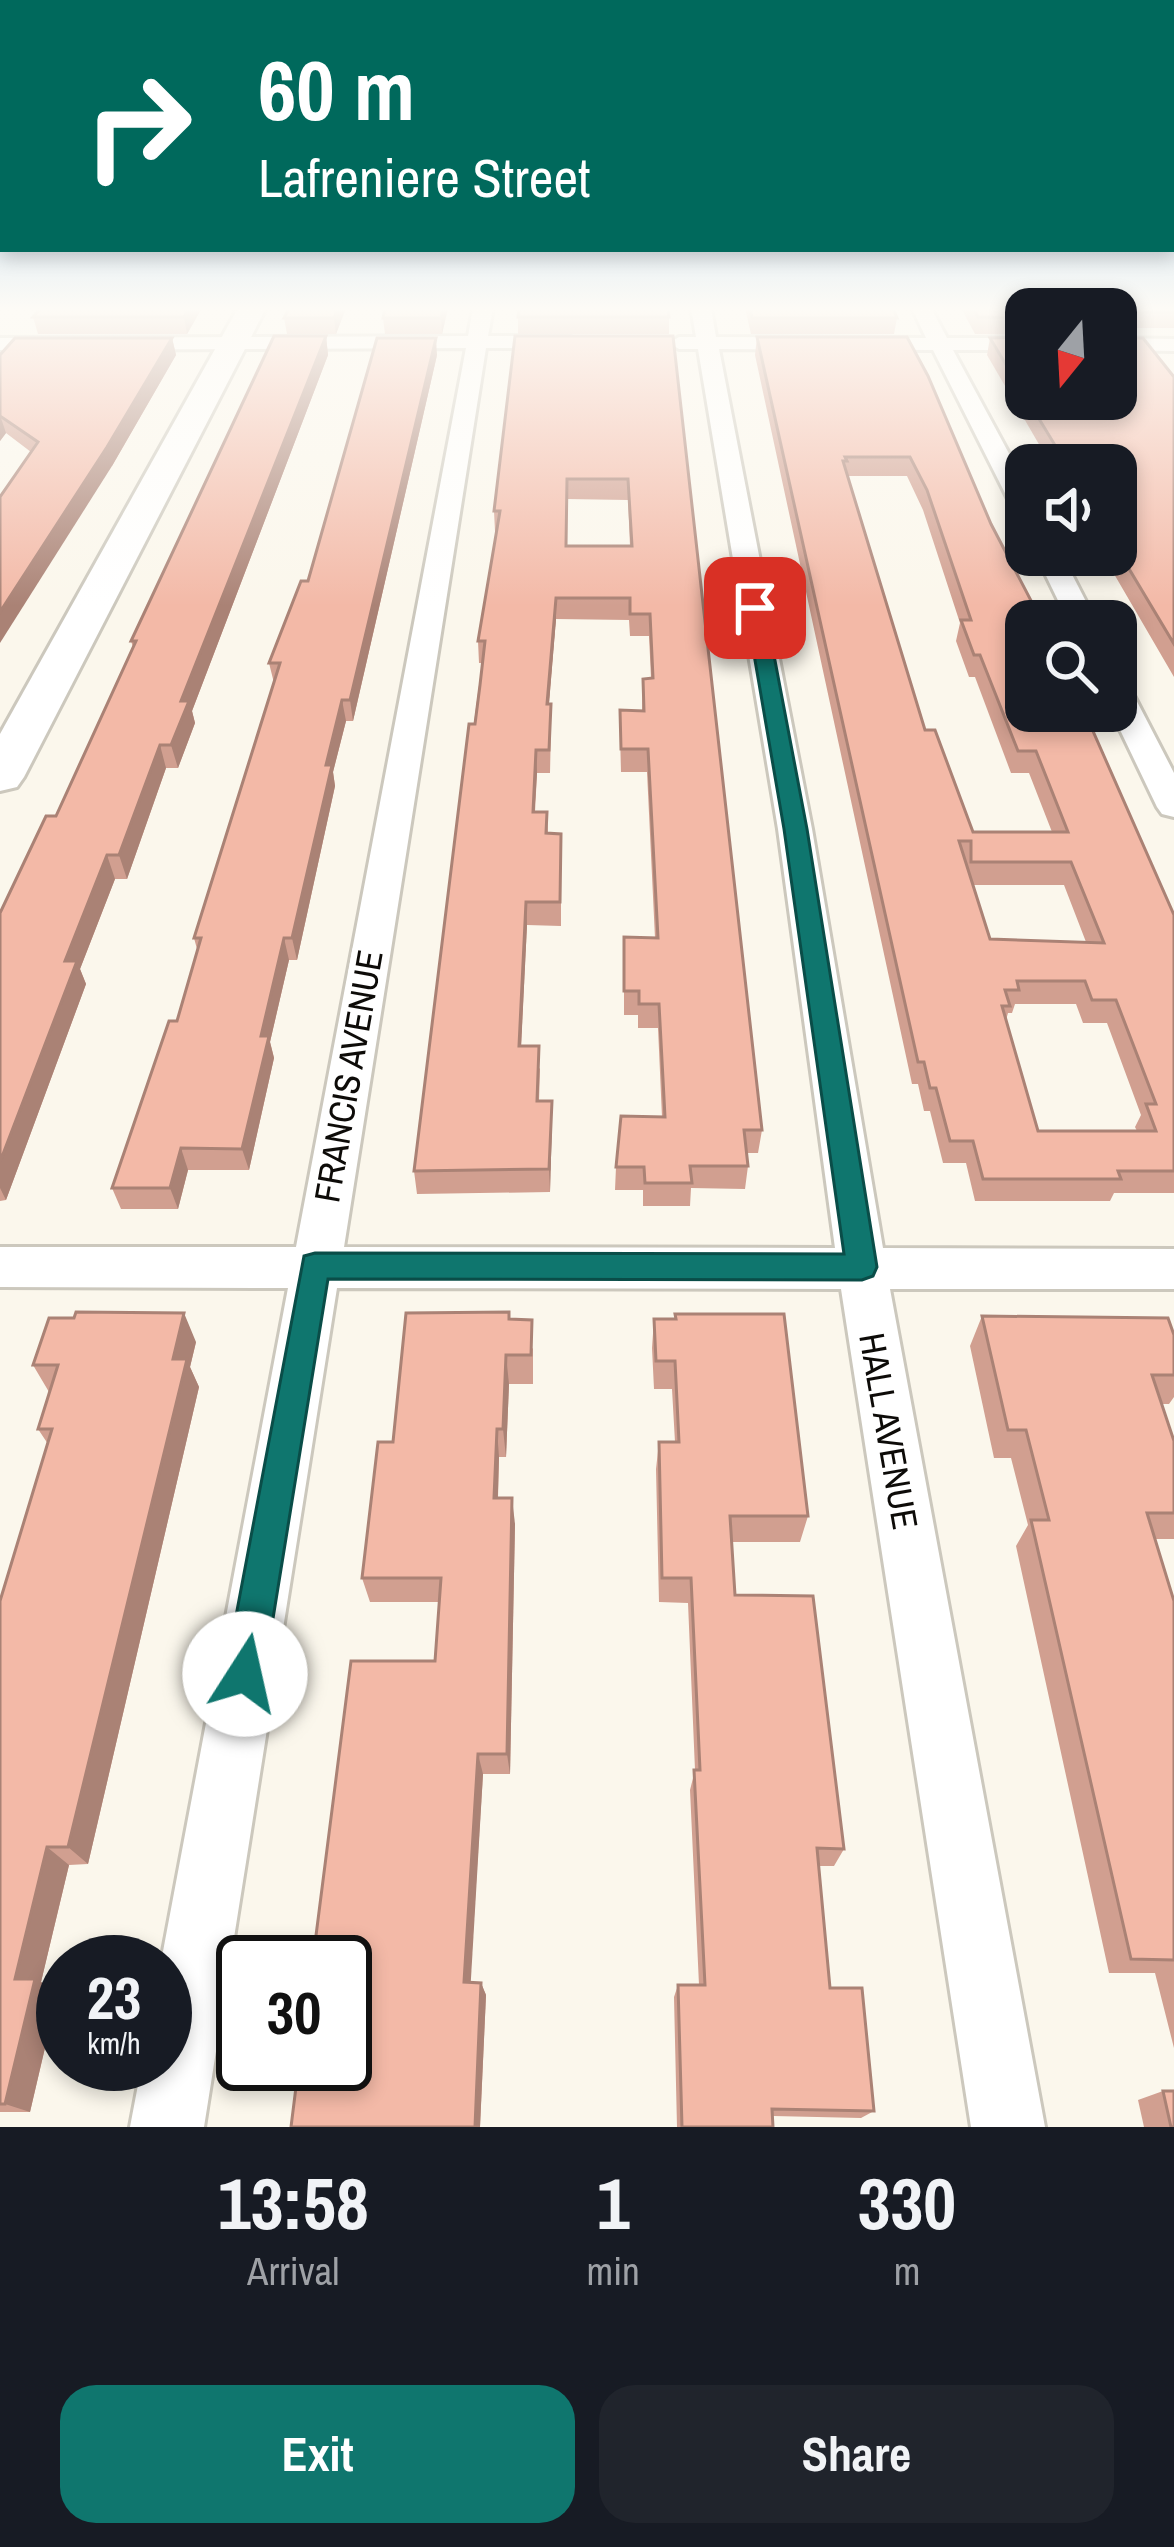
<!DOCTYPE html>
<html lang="en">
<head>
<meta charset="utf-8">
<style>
  body { margin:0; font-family:"Archivo Narrow",sans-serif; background:#20242c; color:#f1f3f6; height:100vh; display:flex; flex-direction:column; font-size:45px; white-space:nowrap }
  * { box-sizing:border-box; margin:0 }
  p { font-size:39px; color:#9ea1a6 }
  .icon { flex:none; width:66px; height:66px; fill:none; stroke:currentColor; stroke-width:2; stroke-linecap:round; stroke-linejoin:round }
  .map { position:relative; height:2127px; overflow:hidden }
  .sheet { display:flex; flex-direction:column; background:#171b24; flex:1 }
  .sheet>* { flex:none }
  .hud { position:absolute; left:0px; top:0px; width:1176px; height:252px; box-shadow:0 6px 18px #0003; background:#00695c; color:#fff; overflow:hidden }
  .needle { width:78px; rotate:198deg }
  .controls { position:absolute; left:1005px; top:288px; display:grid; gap:24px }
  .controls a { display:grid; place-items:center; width:132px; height:132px; border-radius:24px; background:#171b24; box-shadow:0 6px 18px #0003; font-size:60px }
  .speed { position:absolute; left:36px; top:1935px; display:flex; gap:24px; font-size:60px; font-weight:700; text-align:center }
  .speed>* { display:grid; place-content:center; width:156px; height:156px; border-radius:50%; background:#171b24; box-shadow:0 6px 18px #0003; line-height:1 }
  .speed small { font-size:30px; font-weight:400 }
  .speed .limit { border:6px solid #111; border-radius:18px; background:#fff; color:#111 }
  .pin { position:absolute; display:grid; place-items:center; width:102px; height:102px; color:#fff; margin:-51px; border-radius:24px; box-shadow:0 6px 18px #0006 }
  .me { position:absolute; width:132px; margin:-66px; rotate:10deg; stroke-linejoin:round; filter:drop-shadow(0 0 9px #0008) }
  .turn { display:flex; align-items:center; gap:42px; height:252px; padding:0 60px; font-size:54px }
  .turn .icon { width:156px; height:156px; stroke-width:2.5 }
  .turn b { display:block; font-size:84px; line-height:102px }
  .eta { display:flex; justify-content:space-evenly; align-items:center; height:204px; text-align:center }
  .eta b { font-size:72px; font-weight:700; line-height:84px }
  .button { display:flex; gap:24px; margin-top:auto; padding:24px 60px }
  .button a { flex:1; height:138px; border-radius:36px; background:#0f766e; color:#fff; font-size:48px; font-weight:700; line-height:138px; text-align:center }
  .button a+a { background:#20242c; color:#f1f3f6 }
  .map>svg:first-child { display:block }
</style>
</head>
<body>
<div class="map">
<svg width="1174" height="2127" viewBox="0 0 1174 2127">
  <rect width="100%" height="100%" fill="#fbf7ec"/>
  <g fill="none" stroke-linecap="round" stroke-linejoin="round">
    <defs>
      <g id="street">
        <path d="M473 308H493L488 336H569L579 342 569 348H486L344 1247 835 1248 778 829 698 349H679L669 343 679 337H696L691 308H711L716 337 926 338 912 308H931L947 338H1026V350H953L1026 485V517L1013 509 933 350 719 349 812 829 883 1248 1174 1249V1289H890L1045 2127H971L841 1289 337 1288 204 2127H130L142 2064H165V1962H161L288 1288 0 1287V1247H296L466 348 0 350V338L468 336Z"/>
        <path d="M1116 338 1174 339V351L1116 350Z"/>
        <path d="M1036 555H1062L1096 621H1068Z"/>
        <path d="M1116 681 1131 690 1174 773V817L1162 814 1157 807 1111 711H1116Z"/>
      </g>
      <path id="secondary" d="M238 308H266L24 777 17 787 0 791V734Z"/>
    </defs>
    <use href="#street" stroke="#ccc8bd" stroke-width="6"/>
    <use href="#secondary" stroke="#ccc8bd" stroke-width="6"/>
    <use href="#street" fill="#fff" fill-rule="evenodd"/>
    <use href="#secondary" fill="#fff" fill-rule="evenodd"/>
  </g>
  <g fill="#d19f90" fill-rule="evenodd">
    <path d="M41 308H202L187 334H38L33 317Z"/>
    <path d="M289 308H346L336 334H287L284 318Z"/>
    <path d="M448 308 442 334H385L383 318Z"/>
    <path d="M745 308H893L897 318 894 334H751Z"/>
    <path d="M961 308H1174V328H1122L1121 334H1117L1174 377V677L1103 555H1116V465H1051L987 355 990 338 1116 399 1026 309V335L975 334Z"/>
    <rect x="518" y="317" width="151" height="17"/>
    <path d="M326 336 328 355 192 711 195 723 178 768H166L127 879H115L80 969 86 984 6 1200 0 1201V913L56 816 133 647 131 641Z"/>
    <path d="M673 336 762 1130 758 1153H747L748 1166 745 1189 691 1188 690 1206H643V1190H615L616 1167 662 1117 658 1028H638V1015H624V937L655 938 647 772H621L620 733V710L642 711 643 679 651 678 649 636H630L629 620 556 619 549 704H551V727L550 773H537L535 812H547L548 833 561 834V926L527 925 521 1046 540 1069 539 1101H552L550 1192 417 1194 414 1171 482 663H479L478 641 497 531H495L494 511ZM567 499 628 500 630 546H566Z"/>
    <path d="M757 337H907L991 524 1038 614 1036 621 1174 915V1193H1114L1110 1201H975L966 1163H943L930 1111H924L918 1084H912L755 355ZM847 476H907L923 510 960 623 956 641 969 677H975L1011 773H1029L1052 832H973L925 730ZM973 885H1064L1086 942 990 939ZM1015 1004H1076L1083 1023H1107L1141 1115 1135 1127 1137 1131H1038L1006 1020 1008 1013H1012Z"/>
    <path d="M172 338 176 355 112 466 31 452 6 433 0 441V355Z"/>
    <path d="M437 355 353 721H346L333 772 335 786 297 960H289L270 1042 274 1058 249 1170H188L178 1209H121L112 1188 177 1021 197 949 194 938 274 683 269 663 308 581Z"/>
    <path d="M982 1316 1174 1335V1397L1169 1404H1162L1174 1441V1539H1155L1174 1601V2048L1155 1973H1109L1016 1546 1028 1525 1011 1458H994L970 1346Z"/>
    <path d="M509 1319 533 1349V1384H509L506 1457H499L498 1498 515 1524 510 1774H483L470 1982 481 1983 486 1995 480 2127H291L319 2071 345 1962H316L313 1959 435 1661 439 1602H370L362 1578 393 1442Z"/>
    <path d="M654 1319 808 1516 800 1542H732L735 1595 844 1849 834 1866H818L830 1988 874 2111 861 2118 773 2116V2127H677L674 1997 678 1985H699L690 1790 695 1770 688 1603 659 1602 656 1469 659 1442H675L672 1389H654L652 1348Z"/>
    <path d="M196 1342 190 1367 199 1387 88 1864 69 1865 41 1982 58 1992 30 2112H0V1601L48 1444 38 1429 49 1392 33 1365Z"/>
    <path d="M1163 2091 1174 2127H1144L1138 2100Z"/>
  </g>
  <g fill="#aa8275">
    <path d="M189 308H202L187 334 184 317Z"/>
    <path d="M338 308H346L336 334 334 318Z"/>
    <path d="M443 308H448L442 334 441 318Z"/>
    <path d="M1125 317 1121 334H1116L1117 318Z"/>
    <path d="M326 336 328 355 192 711 195 723 178 768 171 745 181 701Z"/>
    <path d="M172 338 176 355 112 466 0 643V612Z"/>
    <path d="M436 338 437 355 353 721 350 700Z"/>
    <path d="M0 415 6 433 0 441Z"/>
    <path d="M556 598V619L547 727V704Z"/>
    <path d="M342 700 346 721 333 772 335 786 297 960 292 938 326 765Z"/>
    <path d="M160 745 166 768 127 879 119 855Z"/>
    <path d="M536 750 537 773 533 835V812Z"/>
    <path d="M107 855 115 879 80 969 86 984 6 1200 0 1188V1162L65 961Z"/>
    <path d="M526 902 527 925 520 1069 519 1046Z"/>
    <path d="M284 938 289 960 270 1042 274 1058 249 1170 242 1149 261 1036Z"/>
    <path d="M552 1101V1124L550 1192 549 1169Z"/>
    <path d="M181 1148 188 1170 178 1209 170 1188Z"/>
    <path d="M184 1313 196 1342 190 1367 199 1387 88 1864 68 1847Z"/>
    <path d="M506 1355 509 1384 506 1457 503 1429Z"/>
    <path d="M497 1429 499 1457 497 1524 494 1498Z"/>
    <path d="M512 1498 515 1524 510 1774 507 1754Z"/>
    <path d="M478 1754 483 1774 470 1995 464 1982Z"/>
    <path d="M47 1847 69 1865 41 1982 58 1992 30 2112 5 2104 15 1979Z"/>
    <path d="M481 1983 486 1995 480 2127H475Z"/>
  </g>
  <g fill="#f3b9a7" stroke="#aa8275" stroke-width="3" fill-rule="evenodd">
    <path d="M41 308H189L184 317H33Z"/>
    <path d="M289 308H338L334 318H284Z"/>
    <path d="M385 308H443L441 318H383Z"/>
    <path d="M519 308H668L669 317H518Z"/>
    <path d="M750 308H893L897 318H752Z"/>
    <path d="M973 308H1174V312H1121L1125 317 1117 318 1116 333 1120 338H1143L1174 377V644L1116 547V465H1067L1027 399H1116V309H1026V318L978 317Z"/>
    <path d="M274 336H326L181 701H189L171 745H160L119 855H107L65 961H77L0 1162V913L46 816H56L136 641H131Z"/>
    <path d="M515 336H673L762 1130H744L748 1166H690L692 1183H645L644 1167H616L621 1116 665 1117 659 1004H639V991H624V937L658 938 648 749H621L620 710 644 711 643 679 653 678 650 614H630V598H556L547 704H551L549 750H536L533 812H547L546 833 561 834 560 902H526L519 1046H539L537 1101H552L549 1169 414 1171 469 724H475L480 685 485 641H478L500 511H494ZM567 479H628L632 546H566Z"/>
    <path d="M757 337H907L928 376 991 524 1038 614H1032L1035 621H1026V711H1078L1079 713H1085L1174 915V1171H1118L1121 1179H983L973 1141H950L936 1088H930L924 1062H918ZM845 457H910L927 490 971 620H961L974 655H980L1018 751H1036L1068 832H973L935 730H925L843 461H847ZM959 841H971V862H1071L1104 943 990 939ZM1017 981H1085L1092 1000H1116L1156 1104H1146L1156 1131H1038L1002 1006H1010L1005 990H1019Z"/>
    <path d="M1026 337V398L990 338Z"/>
    <path d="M15 338H172L107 447 0 612V497L38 442 0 416V355Z"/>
    <path d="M377 338H436L350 700H342L326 765H332L292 938H284L261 1036H269L242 1149 181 1148 170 1188H112L169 1021H177L201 938H194L280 663H269L301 581H308Z"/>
    <path d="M76 1312 184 1313 173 1359H187L68 1847H47L15 1979H35L5 2104H0V1601L52 1429H38L58 1365H33L49 1318H74Z"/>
    <path d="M509 1312V1319L532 1320 531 1355H506L503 1429H497L494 1498H512L507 1754H478L464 1982 481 1983 475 2127H291L298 2071H319V2064H345V1962H331L332 1959H313L351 1661H435L441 1578H362L378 1442H393L406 1313Z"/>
    <path d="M675 1314H784L808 1516H730L735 1595 813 1596 844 1849 817 1848 830 1988H862L874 2111 772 2109 773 2127H682L678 1985H705L694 1770H700L691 1578H662L659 1442H679L675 1361H656L654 1319H676Z"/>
    <path d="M982 1316 1168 1318 1174 1335V1375H1152L1174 1441V1513H1147L1174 1601V1960L1131 1959 1031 1520H1049L1026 1430H1008Z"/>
    <path d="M1163 2091H1174V2127H1171Z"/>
  </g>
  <linearGradient id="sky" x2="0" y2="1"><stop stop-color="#97c7ee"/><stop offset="0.51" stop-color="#fdfbf6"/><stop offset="1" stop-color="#fdfbf6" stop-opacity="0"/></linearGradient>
  <rect width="1174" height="606" fill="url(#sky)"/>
  <path fill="#0f766e" stroke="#0a4d48" stroke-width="3" d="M755 602 765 608 807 829 877 1267 873 1276 862 1280 328 1279 264 1674 259 1688 245 1693 231 1688 225 1674 304 1256 315 1253 844 1254 784 829 746 608Z"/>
  <g text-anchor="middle" stroke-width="12" stroke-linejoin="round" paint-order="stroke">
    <g font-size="36" fill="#0d0b08" stroke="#fff">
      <text transform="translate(348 1076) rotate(-80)" y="13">FRANCIS AVENUE</text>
      <text transform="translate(889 1431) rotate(80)" y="13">HALL AVENUE</text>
    </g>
  </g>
</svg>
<div class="controls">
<a><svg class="needle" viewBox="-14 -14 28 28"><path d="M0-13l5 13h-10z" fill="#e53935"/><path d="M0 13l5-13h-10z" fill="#9ea1a6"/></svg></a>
<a><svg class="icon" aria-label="sound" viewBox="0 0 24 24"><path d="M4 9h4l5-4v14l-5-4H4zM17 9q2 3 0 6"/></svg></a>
<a><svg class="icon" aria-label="search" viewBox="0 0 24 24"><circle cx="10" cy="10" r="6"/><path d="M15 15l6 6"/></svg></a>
</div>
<div class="speed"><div>23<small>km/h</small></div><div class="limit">30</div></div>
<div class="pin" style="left:755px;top:608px;background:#d93025"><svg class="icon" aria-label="arrive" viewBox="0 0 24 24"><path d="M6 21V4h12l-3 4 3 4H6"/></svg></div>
<svg class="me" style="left:245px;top:1674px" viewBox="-20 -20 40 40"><circle r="19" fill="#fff"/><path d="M0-13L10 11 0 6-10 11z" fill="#0f766e"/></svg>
<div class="hud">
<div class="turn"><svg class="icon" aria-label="right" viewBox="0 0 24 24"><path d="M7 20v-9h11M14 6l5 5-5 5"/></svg><div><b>60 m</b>Lafreniere Street</div></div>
</div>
</div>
<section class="sheet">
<div class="eta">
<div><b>13:58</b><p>Arrival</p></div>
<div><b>1</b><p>min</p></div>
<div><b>330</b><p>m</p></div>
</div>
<div class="button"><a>Exit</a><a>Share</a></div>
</section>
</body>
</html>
